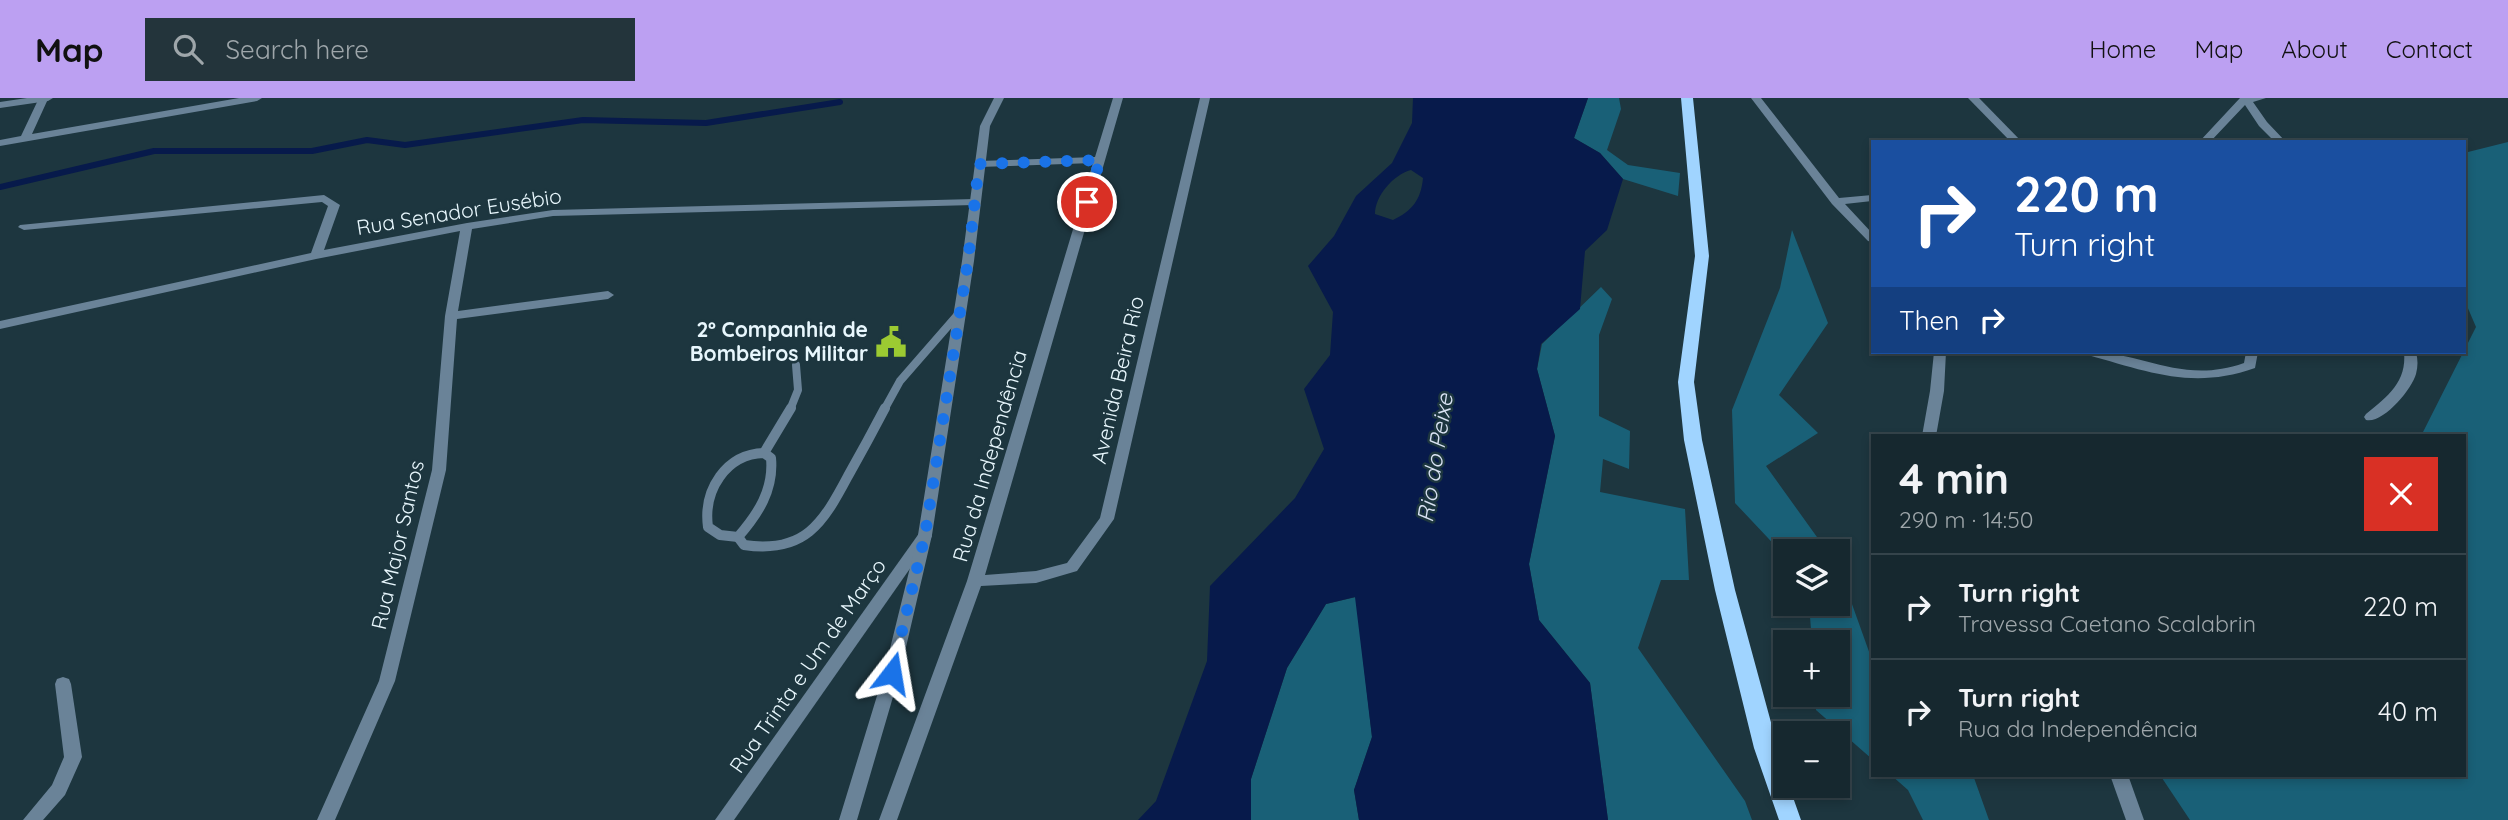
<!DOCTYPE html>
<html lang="en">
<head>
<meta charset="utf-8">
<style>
  body { margin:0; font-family:Quicksand,sans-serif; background:#23343b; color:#f1f3f6; height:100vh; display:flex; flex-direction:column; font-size:26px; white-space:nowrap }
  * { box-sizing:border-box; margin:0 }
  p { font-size:23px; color:#9ea6aa }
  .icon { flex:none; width:38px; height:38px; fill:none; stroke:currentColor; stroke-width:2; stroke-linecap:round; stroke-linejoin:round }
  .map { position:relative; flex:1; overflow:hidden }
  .side { position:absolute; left:1871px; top:336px; width:595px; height:343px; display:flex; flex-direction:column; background:#16282f; border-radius:0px; box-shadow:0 4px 10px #0003,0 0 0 2px #35444b }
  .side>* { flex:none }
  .hud { position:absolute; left:1871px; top:42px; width:595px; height:214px; border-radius:0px; box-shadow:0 4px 10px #0003,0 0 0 2px #35444b; background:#1a4fa0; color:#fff; overflow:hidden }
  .tools { position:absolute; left:1773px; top:441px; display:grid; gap:14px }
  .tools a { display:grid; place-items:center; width:77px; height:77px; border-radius:0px; background:#16282f; box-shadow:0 4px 10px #0003,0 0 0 2px #35444b; font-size:35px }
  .pin { position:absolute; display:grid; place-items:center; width:60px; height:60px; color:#fff; margin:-30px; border:4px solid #fff; border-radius:50%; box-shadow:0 2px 7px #0007 }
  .me { position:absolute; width:77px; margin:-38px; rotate:14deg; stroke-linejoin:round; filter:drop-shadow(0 0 5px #0008) }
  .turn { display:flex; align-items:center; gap:24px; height:147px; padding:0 28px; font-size:32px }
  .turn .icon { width:91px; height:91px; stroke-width:2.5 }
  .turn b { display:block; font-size:49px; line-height:60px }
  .then { display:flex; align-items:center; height:66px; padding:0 28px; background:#0003; gap:14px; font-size:26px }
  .round { display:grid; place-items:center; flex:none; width:74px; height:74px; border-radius:0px; background:#23343b }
  .head { display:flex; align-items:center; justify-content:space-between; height:119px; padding:0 28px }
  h1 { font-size:42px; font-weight:700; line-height:52px }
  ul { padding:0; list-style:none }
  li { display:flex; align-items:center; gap:21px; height:105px; padding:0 28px; border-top:2px solid #35444b }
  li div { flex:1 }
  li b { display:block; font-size:26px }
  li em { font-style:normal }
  header { display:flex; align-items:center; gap:42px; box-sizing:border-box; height:98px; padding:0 35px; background:#bca0f2; color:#111 }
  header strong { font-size:33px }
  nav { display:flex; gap:38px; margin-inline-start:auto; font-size:24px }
  .search { width:490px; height:63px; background:#23343b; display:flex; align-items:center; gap:18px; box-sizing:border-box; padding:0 24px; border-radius:0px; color:#9ea6aa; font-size:26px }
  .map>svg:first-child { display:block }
</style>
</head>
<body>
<header>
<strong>Map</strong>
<div class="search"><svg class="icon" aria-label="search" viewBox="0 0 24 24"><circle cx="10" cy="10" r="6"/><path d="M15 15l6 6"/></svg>Search here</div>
<nav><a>Home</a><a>Map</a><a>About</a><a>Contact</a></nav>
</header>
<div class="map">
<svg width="2508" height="722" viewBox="0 0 2508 722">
  <rect width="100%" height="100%" fill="#1d363f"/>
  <g fill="#196077">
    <path d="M1588 0H1619L1621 11 1607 52 1628 67 1680 75 1678 98 1623 81 1600 55 1574 40Z"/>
    <path d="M2508 44V722H2190L2160 677H2464V338H2421L2476 229 2464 201V55Z"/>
    <path d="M1792 132 1828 225 1779 297 1818 335 1766 368 1827 453H1785V458L1735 405 1732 312 1780 190Z"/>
    <path d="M1601 189 1612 201 1599 237V318L1630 333 1629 371 1603 361 1600 394 1685 411 1689 482H1661L1638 550 1745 703 1752 722H1608L1590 585 1539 522 1529 466 1555 338 1537 271 1542 246Z"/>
    <path d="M1838 467 1872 562V661L1816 612 1815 597H1838V544H1812L1809 506H1838Z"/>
    <path d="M1356 499 1372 639 1354 692 1359 722H1251V681L1287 570 1326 506Z"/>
    <path d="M1891 677H1973L1989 722H1923L1908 692Z"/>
  </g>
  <path fill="#071a4b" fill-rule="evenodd" d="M1413 0H1588L1574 40 1600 55 1623 81 1607 132 1585 153 1580 211 1541 246 1537 271 1555 338 1529 466 1539 522 1590 585 1608 722H1359L1354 692 1372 639 1355 499 1326 506 1287 570 1251 681V722H1138L1156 703 1207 563 1210 488 1295 400 1324 351 1304 291 1330 257 1333 214 1308 168 1334 138 1356 98 1392 65 1412 25ZM1411 72 1423 80C1421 102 1412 113 1393 122L1375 116C1375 98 1393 77 1411 72Z"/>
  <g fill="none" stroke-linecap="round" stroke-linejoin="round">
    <path stroke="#071a4b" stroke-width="6" d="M0 89 154 53H312L367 42 405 47 583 22 706 25 840 4"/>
    <g stroke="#6a8398" stroke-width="8">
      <path d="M790 312 798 292 796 267"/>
      <path d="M884 312 900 283 961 213"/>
    </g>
    <g stroke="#6a8398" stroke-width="10">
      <path d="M764 355 791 310"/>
      <path d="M764 355 771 360C774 392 758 416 738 439L720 437 708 429C703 392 726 356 764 355Z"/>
      <path d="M738 439 744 447C805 456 823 425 848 378 861 355 873 333 885 310"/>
    </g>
    <g fill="#6a8398" fill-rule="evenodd">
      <path d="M39 0 48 1 32 36 239 0H262L257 3 0 48V42L21 38Z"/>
      <path d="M1113 0H1123L985 477 1036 473 1067 465 1100 420 1200 0H1210L1114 421 1077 473 1036 485 981 488 897 722H879L967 483 1093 65 979 69 974 66 979 63 1095 59Z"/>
      <path d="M1751 0H1761L1839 100 1872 97V103L1845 106 1872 135V144L1868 143 1832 106Z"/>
      <path d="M1968 0H1979L2022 44H2011Z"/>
      <path d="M2240 0H2266L2253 4 2267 24 2286 44H2275L2259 28 2245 7 2210 44H2199Z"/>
      <path d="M324 97 340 107 324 152 467 125 553 112 974 101 980 104 974 107 553 118 472 131 458 213 608 193 614 197 608 201 457 221 446 372 395 583 335 722H317L379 583 432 372 445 218 460 133 316 161 0 231V223L311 155 328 108 322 104 24 132 18 129 20 127Z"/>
      <path d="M1934 254H1946L1944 293 1936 338H1922L1930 293Z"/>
      <path d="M2087 254C2145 254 2182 287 2244 265L2246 254H2258L2255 270C2193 292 2149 274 2088 257Z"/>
      <path d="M2404 254H2416C2418 262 2418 268 2416 276 2412 291 2383 326 2366 322L2364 319 2366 316C2388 298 2407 284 2404 254Z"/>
      <path d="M925 433 930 434 932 438 930 442 734 722H715L920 434Z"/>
      <path d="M63 579 69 581 71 586 82 659 65 697 43 722H23L52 687 64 659 55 586 57 581Z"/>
      <path d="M2110 677H2128L2144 722H2126Z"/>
    </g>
    <g fill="#6a8398" fill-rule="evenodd">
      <path d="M27 0H53L48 3 0 10V4Z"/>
      <path d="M994 0H1004L990 28 974 163 932 437 900 575 857 722H839L884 575 918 437 962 163 980 28Z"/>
    </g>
    <path fill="#a0d4ff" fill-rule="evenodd" d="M1681 0H1693L1709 158 1694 284 1702 342 1735 492 1785 676V688H1789L1801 722H1779L1754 650 1715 492 1684 342 1678 284 1695 158Z"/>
  </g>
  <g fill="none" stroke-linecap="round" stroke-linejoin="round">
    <path stroke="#1a73e8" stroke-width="12" stroke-dasharray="0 21.6" d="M892 575 925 437 968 163 979 66 1100 62 1087 104"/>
  </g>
  <defs>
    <symbol id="civic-bare" viewBox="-9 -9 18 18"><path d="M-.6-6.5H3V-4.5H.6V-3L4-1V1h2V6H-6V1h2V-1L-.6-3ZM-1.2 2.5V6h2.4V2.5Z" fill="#9cca32" stroke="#1d363f" stroke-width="2.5" paint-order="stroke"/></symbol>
  </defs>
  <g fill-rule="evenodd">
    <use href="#civic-bare" x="869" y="222" width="44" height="44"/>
  </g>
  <g text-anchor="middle" stroke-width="5" stroke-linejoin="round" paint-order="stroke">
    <g font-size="21" fill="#e8f7fd" stroke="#1d363f">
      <text transform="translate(459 114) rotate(-9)" y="7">Rua Senador Eusébio</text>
      <text transform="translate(1118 282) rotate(-77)" y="7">Avenida Beira Rio</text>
      <text transform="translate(990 358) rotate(-74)" y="7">Rua da Independência</text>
      <text transform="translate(398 447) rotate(-77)" y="7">Rua Major Santos</text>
      <text transform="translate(808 568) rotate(-55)" y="7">Rua Trinta e Um de Março</text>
    </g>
    <g font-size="21" font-weight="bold" fill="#e8f7fd" stroke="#1d363f" text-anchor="end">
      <text x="868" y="239">2º Companhia de<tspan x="868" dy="24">Bombeiros Militar</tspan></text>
    </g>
    <g font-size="23" font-style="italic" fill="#dae3f4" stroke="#1d363f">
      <text transform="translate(1435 360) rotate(-81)" y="8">Rio do Peixe</text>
    </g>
  </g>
</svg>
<div class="tools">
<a><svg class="icon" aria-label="layers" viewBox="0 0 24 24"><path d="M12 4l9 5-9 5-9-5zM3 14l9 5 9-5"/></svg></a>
<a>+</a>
<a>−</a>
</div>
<div class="pin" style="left:1087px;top:104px;background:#d93025"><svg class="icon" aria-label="arrive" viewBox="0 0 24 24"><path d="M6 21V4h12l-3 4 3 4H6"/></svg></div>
<svg class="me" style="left:892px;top:575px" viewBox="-20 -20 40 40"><path d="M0-17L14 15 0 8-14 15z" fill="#1a73e8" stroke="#fff" stroke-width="4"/></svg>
<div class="hud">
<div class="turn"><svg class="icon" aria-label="right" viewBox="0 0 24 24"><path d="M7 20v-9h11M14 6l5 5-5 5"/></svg><div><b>220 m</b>Turn right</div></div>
<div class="then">Then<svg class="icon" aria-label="right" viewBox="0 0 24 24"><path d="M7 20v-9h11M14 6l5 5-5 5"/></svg></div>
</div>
<section class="side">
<div class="head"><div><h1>4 min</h1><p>290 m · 14:50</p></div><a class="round" style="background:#d93025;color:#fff"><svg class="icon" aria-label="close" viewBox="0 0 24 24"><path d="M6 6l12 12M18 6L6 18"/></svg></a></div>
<ul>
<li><svg class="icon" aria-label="right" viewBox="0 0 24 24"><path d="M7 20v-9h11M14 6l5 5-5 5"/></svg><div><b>Turn right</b><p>Travessa Caetano Scalabrin</p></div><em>220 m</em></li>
<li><svg class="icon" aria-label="right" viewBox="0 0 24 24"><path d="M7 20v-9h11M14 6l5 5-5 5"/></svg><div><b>Turn right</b><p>Rua da Independência</p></div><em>40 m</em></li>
</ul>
</section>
</div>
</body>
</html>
